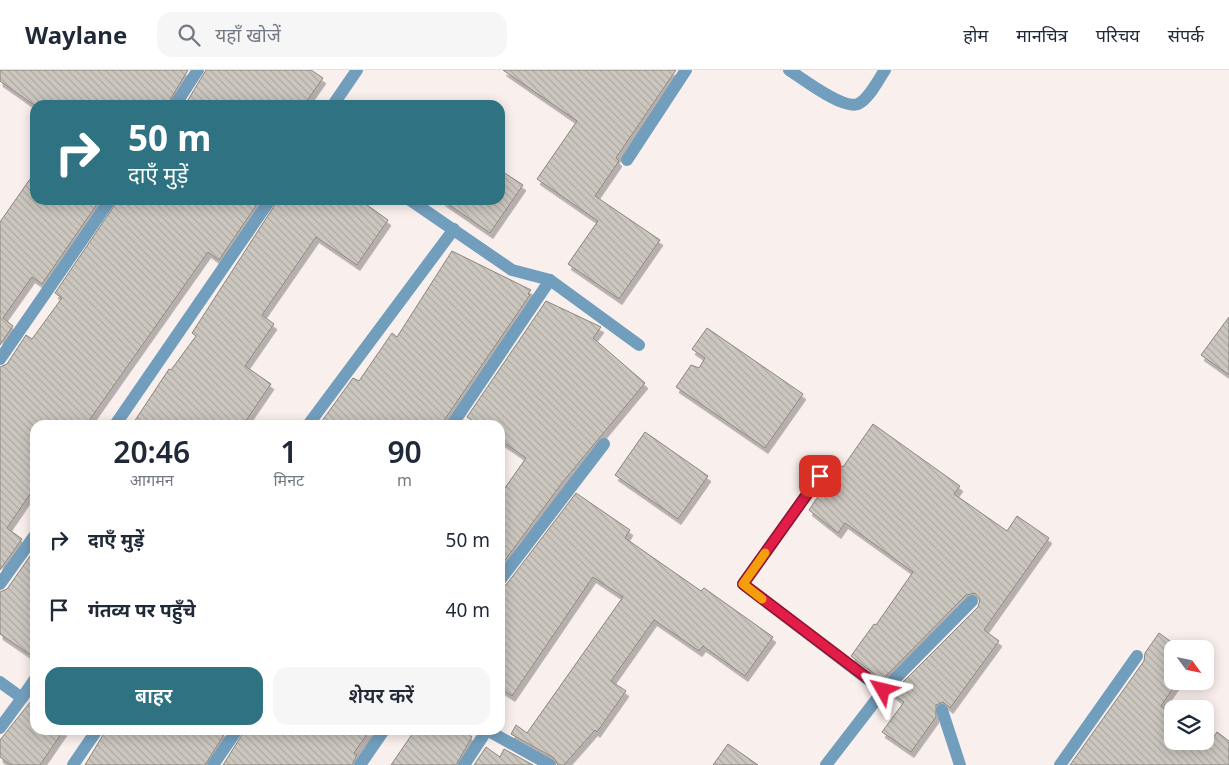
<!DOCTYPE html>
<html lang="hi">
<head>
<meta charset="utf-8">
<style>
  body { margin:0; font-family:"Noto Sans","Noto Sans Devanagari",sans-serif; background:#f6f6f7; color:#1f2937; height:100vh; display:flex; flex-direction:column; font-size:19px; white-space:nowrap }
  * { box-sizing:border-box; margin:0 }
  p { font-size:16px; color:#747a83 }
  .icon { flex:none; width:28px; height:28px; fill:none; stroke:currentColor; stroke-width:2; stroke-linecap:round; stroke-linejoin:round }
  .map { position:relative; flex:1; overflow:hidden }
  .sheet { position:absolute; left:30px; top:350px; width:475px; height:315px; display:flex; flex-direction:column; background:#fff; border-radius:15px; box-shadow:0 2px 12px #0003 }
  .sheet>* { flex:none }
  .top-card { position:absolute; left:30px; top:30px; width:475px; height:105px; border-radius:15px; box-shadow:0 2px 12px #0003; background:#2f7383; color:#fff; overflow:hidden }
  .needle { width:32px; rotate:123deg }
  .buttons { position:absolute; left:1164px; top:570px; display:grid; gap:10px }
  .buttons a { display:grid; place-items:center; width:50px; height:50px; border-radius:10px; background:#fff; box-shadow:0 2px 12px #0003; font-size:25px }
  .pin { position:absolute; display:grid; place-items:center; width:42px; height:42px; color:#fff; margin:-21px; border-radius:10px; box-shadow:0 2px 8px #0006 }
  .me { position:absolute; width:55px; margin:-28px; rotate:307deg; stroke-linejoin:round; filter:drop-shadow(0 0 4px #0008) }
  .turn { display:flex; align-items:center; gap:18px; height:105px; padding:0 15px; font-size:22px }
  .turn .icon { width:65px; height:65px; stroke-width:2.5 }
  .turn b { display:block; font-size:35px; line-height:42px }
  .eta { display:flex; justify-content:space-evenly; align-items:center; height:85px; text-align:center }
  .eta b { font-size:30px; font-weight:600; line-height:35px }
  .action { display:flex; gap:10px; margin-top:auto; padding:10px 15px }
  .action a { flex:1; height:58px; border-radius:15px; background:#2f7383; color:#fff; font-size:20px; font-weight:600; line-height:58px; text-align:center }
  .action a+a { background:#f6f6f7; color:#1f2937 }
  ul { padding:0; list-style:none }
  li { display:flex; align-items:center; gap:15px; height:70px; padding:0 15px }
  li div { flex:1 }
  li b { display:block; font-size:19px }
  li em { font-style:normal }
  header { display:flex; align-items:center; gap:30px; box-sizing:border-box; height:70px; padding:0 25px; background:#fff; border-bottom:1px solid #e0e1e3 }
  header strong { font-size:24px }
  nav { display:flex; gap:28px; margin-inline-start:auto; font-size:18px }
  .search { width:350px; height:45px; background:#f6f6f7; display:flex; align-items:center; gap:12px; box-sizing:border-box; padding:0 18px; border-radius:15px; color:#747a83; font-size:19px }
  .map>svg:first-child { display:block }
</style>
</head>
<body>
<header>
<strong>Waylane</strong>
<div class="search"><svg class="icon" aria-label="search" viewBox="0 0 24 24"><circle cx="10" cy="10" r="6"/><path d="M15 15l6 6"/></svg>यहाँ खोजें</div>
<nav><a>होम</a><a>मानचित्र</a><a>परिचय</a><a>संपर्क</a></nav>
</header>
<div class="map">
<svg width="1229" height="695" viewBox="0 0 1229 695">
  <defs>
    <pattern id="building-back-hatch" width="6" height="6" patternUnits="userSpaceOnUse" patternTransform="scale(1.25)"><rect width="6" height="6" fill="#cbc6be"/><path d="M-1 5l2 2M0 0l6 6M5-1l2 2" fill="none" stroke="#aeaaa3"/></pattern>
    <filter id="shadow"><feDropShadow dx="3" dy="5.5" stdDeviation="0" flood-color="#0004"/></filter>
  </defs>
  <rect width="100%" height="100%" fill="#f9efec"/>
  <g fill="url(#building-back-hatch)" stroke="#8a867f" filter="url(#shadow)">
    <path d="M0 0H188L167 35H34L0 11Z"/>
    <path d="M206 0H311L323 8 304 35H185Z"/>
    <path d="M503 0H676L616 88 619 91 595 126 660 170 619 229 568 194 598 151 537 109 577 51Z"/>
    <path d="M500 100 523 115 490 163 442 130H500Z"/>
    <path d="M35 102V130H100L42 214 32 207 3 248 13 256 0 275V152Z"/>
    <path d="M118 130H260L219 190 208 182 86 355H35V417L7 458 22 469 0 500V297L7 294 26 265 32 269 62 228 55 223Z"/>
    <path d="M278 130H360L388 150 357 195 316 167 262 245 274 254 245 296 271 314 243 355H132L169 299 171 300 196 266 192 263Z"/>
    <path d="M452 181 531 220 528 224 530 225 441 355H319L353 308 359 311 392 263 397 267Z"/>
    <path d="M546 231 601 257 593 268 645 313 562 413 500 497V425L526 388 500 370V355H479L467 347Z"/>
    <path d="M1229 247V305L1201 285Z"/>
    <path d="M707 258 803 324 765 378 676 317 691 295 699 298 705 288 692 279Z"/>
    <path d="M873 354 960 416 954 424 1007 461 1017 446 1049 468 984 560 999 571 950 638 943 632 936 635V647L911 682 882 662 904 632 892 623 978 537 980 529 975 523 966 525 882 610 851 586 874 554 876 555 913 502 845 453 838 463 809 440 839 395 843 397Z"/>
    <path d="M645 362 708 406 678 449 615 405Z"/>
    <path d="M576 423 630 460 625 468 701 521 704 518 773 567 745 606 703 576 699 581 654 550 611 611 626 621 597 662 595 660 564 695H558L554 688 511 664 516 655 527 663 623 527 593 507 512 626 500 618V518L506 515Z"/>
    <path d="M35 479V588L0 564V522L7 519Z"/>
    <path d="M1159 563 1181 579H1172V611H1178L1161 636 1172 645V671H1211L1217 662 1229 671V695H1070L1144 591 1145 583Z"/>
    <path d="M35 626V660H64L40 695H11L0 687V670Z"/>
    <path d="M106 660H220L225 663 205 695H85Z"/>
    <path d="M245 660H370L354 683 357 685 352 695H223Z"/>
    <path d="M415 660H462L472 667 456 695H391Z"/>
    <path d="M728 674 758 695H713Z"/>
    <path d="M486 677 500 687 504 679 533 695H474Z"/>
  </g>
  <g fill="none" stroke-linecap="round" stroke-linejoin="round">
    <g stroke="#729ebd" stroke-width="12">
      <path d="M789 0C803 9 843 40 858 34 869 29 878 10 885 0"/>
      <path d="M175 35 198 0"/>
      <path d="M333 35 357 0"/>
      <path d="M627 90 686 0"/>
      <path d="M410 130 512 200 550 210 639 275"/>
      <path d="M0 289 110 130"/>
      <path d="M115 355 270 130"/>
      <path d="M308 355 454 159"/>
      <path d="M452 355 550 210"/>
      <path d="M820 406 743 514 883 621 972 531"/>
      <path d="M500 510 604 374"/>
      <path d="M0 514 35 465"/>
      <path d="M0 612 22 628 0 658"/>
      <path d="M22 628 35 609"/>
      <path d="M942 640 960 695"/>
      <path d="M487 660 550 695"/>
      <path d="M73 695 97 660"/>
      <path d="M213 695 237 660"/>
      <path d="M360 695 384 660"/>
      <path d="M464 695 487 660"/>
      <path d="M826 695 883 621"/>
      <path d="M1060 695 1137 586"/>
    </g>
  </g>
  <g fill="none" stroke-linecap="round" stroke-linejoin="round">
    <defs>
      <path id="route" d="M820 406 743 514 883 620"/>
    </defs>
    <use href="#route" stroke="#92132f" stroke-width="12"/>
    <use href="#route" stroke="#e11d48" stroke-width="9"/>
    <path stroke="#f59e0b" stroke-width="9" d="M762 529 743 514 765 483"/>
  </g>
</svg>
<div class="buttons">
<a><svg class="needle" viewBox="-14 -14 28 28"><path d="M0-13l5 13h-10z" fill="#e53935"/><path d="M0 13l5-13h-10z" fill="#747a83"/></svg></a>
<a><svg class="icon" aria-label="layers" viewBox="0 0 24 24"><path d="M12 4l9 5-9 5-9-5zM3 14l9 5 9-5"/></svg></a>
</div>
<div class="pin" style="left:820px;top:406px;background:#d93025"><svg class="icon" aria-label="arrive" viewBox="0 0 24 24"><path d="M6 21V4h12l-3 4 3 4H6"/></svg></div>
<svg class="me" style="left:883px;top:620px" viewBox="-20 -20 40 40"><path d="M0-17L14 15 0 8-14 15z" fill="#e11d48" stroke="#fff" stroke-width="4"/></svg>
<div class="top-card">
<div class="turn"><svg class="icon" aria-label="right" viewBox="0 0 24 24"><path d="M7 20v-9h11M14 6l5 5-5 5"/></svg><div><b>50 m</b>दाएँ मुड़ें</div></div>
</div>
<section class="sheet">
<div class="eta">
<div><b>20:46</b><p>आगमन</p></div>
<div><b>1</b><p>मिनट</p></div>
<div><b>90</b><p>m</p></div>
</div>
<ul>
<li><svg class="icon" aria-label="right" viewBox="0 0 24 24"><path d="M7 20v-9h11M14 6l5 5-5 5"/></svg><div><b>दाएँ मुड़ें</b></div><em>50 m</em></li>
<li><svg class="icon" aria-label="arrive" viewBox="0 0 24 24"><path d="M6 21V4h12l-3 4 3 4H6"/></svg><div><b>गंतव्य पर पहुँचे</b></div><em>40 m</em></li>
</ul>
<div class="action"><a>बाहर</a><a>शेयर करें</a></div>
</section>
</div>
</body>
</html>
